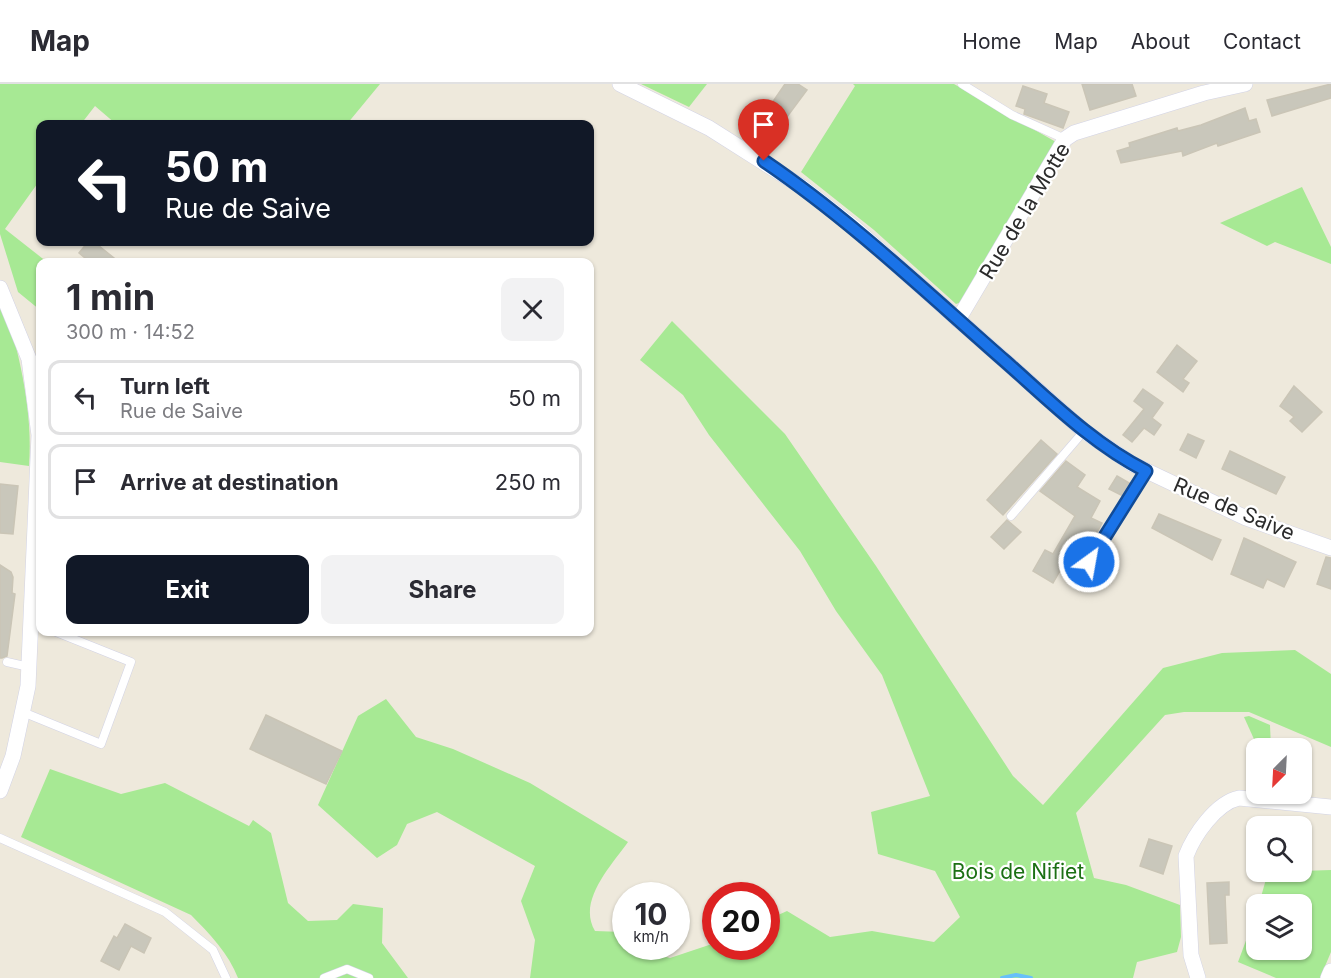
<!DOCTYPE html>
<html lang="en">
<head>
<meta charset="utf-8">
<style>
  body { margin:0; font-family:Inter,sans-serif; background:#f2f2f3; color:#2b2b33; height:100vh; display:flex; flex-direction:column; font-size:22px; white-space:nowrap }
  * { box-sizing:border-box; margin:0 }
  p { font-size:20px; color:#7c7c81 }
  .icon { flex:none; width:33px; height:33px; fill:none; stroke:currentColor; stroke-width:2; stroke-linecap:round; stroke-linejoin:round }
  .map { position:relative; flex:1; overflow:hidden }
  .details { position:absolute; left:36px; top:174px; width:558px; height:378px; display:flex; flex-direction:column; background:#fff; border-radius:12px; box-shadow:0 2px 4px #0004 }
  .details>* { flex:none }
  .guide { position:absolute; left:36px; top:36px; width:558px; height:126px; border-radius:12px; box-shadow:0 2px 4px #0004; background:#111827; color:#fff; overflow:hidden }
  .needle { width:39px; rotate:204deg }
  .buttons { position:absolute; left:1246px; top:654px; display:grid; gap:12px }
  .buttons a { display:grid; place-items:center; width:66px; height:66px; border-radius:12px; background:#fff; box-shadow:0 2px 4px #0004; font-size:30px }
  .speed { position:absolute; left:612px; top:798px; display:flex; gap:12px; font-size:30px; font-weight:700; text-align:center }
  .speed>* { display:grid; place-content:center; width:78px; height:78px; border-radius:50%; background:#fff; box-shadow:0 2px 4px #0004; line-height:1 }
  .speed small { font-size:15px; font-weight:400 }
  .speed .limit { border:9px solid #d22; background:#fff; color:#111 }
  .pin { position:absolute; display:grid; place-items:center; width:51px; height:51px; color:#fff; margin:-62px -26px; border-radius:50% 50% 50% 0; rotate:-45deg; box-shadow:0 0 6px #0007 }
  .pin .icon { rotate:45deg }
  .me { position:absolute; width:66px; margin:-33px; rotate:32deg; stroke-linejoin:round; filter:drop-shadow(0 0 4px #0008) }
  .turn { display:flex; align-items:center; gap:21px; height:126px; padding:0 30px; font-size:27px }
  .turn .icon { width:78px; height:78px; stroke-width:2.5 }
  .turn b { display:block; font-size:42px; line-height:51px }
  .round { display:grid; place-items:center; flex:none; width:63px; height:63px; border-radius:12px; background:#f2f2f3 }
  .overview { display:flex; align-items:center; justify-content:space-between; height:102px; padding:0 30px }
  h1 { font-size:36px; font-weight:700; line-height:45px }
  .cta { display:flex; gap:12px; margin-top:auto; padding:12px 30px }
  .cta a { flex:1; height:69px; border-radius:12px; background:#111827; color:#fff; font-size:24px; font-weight:700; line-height:69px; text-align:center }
  .cta a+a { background:#f2f2f3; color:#2b2b33 }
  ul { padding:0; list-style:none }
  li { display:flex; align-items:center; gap:18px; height:75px; margin:0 12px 9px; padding:0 18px; border:3px solid #e1e1e2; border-radius:12px }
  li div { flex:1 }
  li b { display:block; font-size:22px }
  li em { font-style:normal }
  header { display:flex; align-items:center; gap:36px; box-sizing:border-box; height:84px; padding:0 30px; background:#fff; border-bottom:2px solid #e1e1e2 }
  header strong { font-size:28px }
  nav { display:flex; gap:33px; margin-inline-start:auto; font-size:21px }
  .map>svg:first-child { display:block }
</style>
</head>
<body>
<header>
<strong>Map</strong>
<nav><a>Home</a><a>Map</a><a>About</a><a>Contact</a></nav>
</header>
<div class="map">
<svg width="1331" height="894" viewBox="0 0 1331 894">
  <rect width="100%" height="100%" fill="#eee9dc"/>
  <g fill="#a7e994">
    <path d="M0 0H380L347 40H116L95 22 81 40H40V96L5 145 47 178H40V226L18 208 0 150Z"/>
    <path d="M641 0H707L689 23Z"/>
    <path d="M853 0H954L1056 58 964 217 956 220 874 146 801 88 855 2Z"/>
    <path d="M1302 103 1331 163V180L1275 158 1267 162 1220 139Z"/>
    <path d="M5 222C20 274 33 328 29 382L0 378V223Z"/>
    <path d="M672 237 785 350 876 482 1013 692 1043 721 1163 584 1222 569 1295 566 1331 590V663L1249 628H1184L1165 631 1076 729 1094 794 1126 801 1180 821 1181 853 1177 868 1137 878 1133 894H530L535 856 521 817 535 782 437 728 407 740 397 761 377 774 318 721 358 632 386 615 416 653 453 665 530 699 628 758C611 782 577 817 595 847L623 848 626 862 670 874 715 859 716 862H766L767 836 787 827 830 853 872 847 934 858 960 833 935 787 878 770 871 728 930 712 882 591 836 527 800 467 709 351 683 311 640 276Z"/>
    <path d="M1249 632 1270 641 1271 664H1258L1244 633Z"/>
    <path d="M50 685 121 710 165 699 249 742 253 736 271 749 288 819 308 837 337 836 353 820 383 824 382 859 408 894H238C229 870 209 849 191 831L21 753Z"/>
    <path d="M1331 786V868L1320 894H1276L1238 878 1257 827V866H1302V820H1259L1268 788Z"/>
  </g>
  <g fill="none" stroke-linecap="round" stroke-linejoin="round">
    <path stroke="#67c0f9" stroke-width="4" d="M1002 894 1016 891 1031 894"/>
  </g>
  <g fill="#c9c7bb" stroke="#cac5b6" stroke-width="1.5">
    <path d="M785 0H798L807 6 775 49 759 38Z"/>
    <path d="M1082 0H1132L1136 12 1090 26Z"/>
    <path d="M1331 0V14L1272 32 1267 16Z"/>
    <path d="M1023 2 1047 10 1044 19 1069 28 1063 44 1024 30 1025 25 1016 22Z"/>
    <path d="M1245 24 1249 37 1256 35 1260 48 1218 62 1217 59 1183 72 1182 67 1121 79 1117 67 1130 63 1129 59 1177 44 1178 47 1201 41Z"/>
    <path d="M88 158H94L119 178H90L79 169Z"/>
    <path d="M1177 261 1197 277 1183 295 1189 299 1183 308 1157 288Z"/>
    <path d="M1294 302 1322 328 1302 348 1290 337 1294 333 1280 322Z"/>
    <path d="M1143 305 1163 319 1152 334 1161 341 1154 351 1144 344 1132 358 1123 351 1144 325 1134 317Z"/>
    <path d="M1188 350 1204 357 1196 374 1180 366Z"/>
    <path d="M1041 356 1057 370 1003 431 987 416Z"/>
    <path d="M1230 367 1285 393 1276 410 1222 385Z"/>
    <path d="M1066 377 1085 391 1077 403 1100 417 1091 434 1102 439 1082 476 1078 473 1072 482 1065 478 1053 499 1033 487 1045 466 1053 470 1075 432 1040 407Z"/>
    <path d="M1117 392 1131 400 1123 412 1109 405Z"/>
    <path d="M0 400 18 402 13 450 0 449Z"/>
    <path d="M1159 430 1221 456 1212 476 1152 444Z"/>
    <path d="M1007 436 1021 448 1004 465 991 453Z"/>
    <path d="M1244 454 1296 478 1284 503 1267 495 1263 504 1231 490Z"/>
    <path d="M1326 473 1331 474V505L1317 500Z"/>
    <path d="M0 481 11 488 13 493 12 509 15 510 7 572 2 574H0Z"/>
    <path d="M266 631 342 667 326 700 250 665Z"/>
    <path d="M1149 755 1172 762 1163 790 1140 782Z"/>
    <path d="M1229 798V811H1225L1227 859 1210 860 1207 799Z"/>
    <path d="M125 840 151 854 144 869 131 862 119 886 101 877 114 852 117 854Z"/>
  </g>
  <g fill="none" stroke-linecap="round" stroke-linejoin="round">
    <defs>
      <g id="lane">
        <path d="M962 0 1012 31 1065 55"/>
        <path d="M1011 432 1084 347"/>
        <path d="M1089 478 1146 387"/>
        <path d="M7 578 29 583"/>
        <path d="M25 629 101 660 131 578 56 548"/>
        <path d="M0 754 165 828 213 866 226 894"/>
        <path d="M324 894 347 885 369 894"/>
      </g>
      <g id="street">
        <path d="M620 0 709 44 802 103 856 145 1084 347 1132 380 1246 434 1331 464"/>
        <path d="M0 204 29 275 39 351 28 602 13 672 0 707"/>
        <path d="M958 236 1065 55 1074 49 1204 9 1245 0"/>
        <path d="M1198 894 1191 871 1186 772C1194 751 1216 719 1239 714L1331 723"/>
        <path d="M1328 894 1331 887"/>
      </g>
    </defs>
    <use href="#lane" stroke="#d2d3e5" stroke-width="9"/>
    <use href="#street" stroke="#d2d3e5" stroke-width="16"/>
    <use href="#lane" stroke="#fff" stroke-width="8"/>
    <use href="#street" stroke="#fff" stroke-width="15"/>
  </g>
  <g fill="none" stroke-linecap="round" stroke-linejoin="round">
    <defs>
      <path id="route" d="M764 77C851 136 927 209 1006 278 1050 317 1093 360 1146 387L1089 478"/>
    </defs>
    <use href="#route" stroke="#114b97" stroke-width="15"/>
    <use href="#route" stroke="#1a73e8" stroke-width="10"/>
  </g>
  <g text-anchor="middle" stroke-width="4.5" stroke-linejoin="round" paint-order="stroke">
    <g font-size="21" fill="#2b2b2b" stroke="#fff">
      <text transform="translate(1025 127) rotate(-59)" y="7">Rue de la Motte</text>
      <text transform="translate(1234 425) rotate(23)" y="7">Rue de Saive</text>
    </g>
    <g font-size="21" fill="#1c7014" stroke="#fff">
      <text x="1018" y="795">Bois de Nifiet</text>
    </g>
  </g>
</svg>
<div class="buttons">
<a><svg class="needle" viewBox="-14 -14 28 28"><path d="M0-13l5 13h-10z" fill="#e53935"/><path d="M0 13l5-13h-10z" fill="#7c7c81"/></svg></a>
<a><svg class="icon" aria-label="search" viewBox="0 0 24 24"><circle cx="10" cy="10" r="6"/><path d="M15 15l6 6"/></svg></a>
<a><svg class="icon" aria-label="layers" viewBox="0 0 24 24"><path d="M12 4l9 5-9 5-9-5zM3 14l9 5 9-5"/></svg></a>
</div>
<div class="speed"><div>10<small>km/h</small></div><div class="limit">20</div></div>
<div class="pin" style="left:764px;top:77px;background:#d93025"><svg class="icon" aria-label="arrive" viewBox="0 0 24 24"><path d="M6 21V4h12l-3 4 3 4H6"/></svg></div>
<svg class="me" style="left:1089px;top:478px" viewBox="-20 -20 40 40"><circle r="17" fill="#1a73e8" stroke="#fff" stroke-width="3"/><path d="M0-11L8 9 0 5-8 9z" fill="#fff"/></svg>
<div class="guide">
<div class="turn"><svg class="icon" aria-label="left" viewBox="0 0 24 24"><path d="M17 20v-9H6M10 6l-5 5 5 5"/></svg><div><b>50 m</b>Rue de Saive</div></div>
</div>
<section class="details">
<div class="overview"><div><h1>1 min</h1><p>300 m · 14:52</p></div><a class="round"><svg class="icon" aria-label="close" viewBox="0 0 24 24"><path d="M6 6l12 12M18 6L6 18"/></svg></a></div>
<ul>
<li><svg class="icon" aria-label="left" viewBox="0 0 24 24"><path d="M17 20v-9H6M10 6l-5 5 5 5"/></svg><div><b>Turn left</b><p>Rue de Saive</p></div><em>50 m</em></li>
<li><svg class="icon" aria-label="arrive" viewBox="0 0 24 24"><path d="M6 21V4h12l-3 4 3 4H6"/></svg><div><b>Arrive at destination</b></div><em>250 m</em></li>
</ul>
<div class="cta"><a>Exit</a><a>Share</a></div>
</section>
</div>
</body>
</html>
